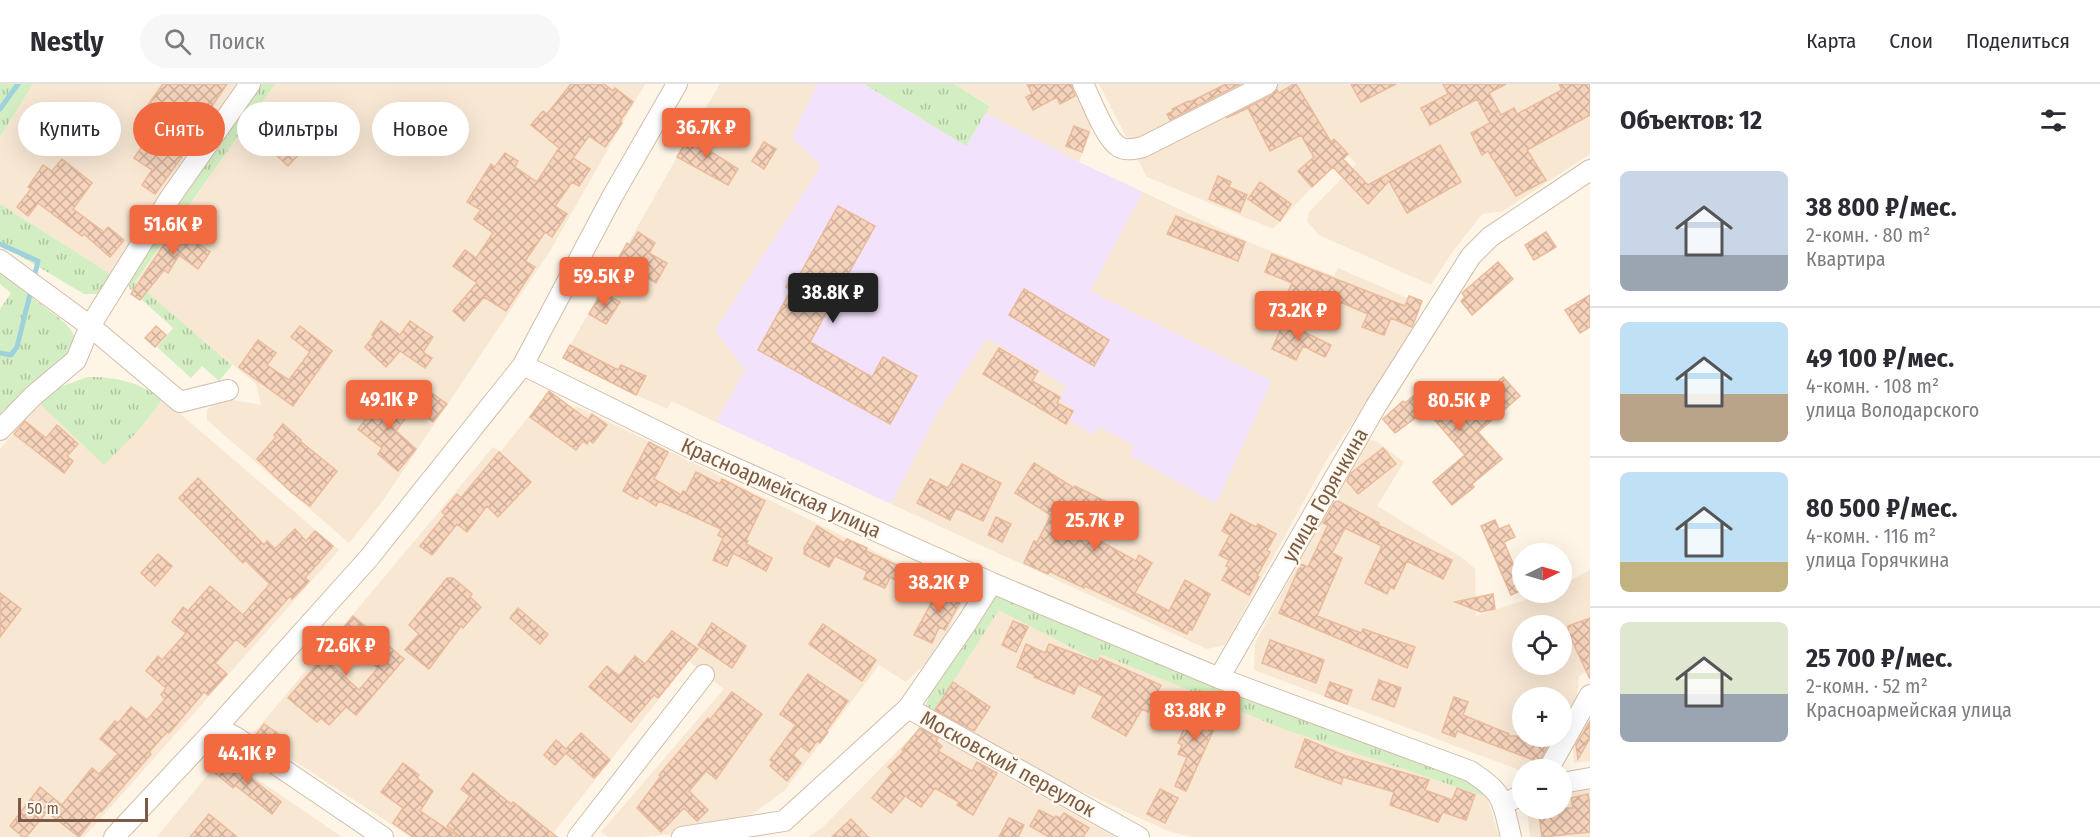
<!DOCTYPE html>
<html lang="ru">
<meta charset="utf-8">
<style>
body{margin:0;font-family:"Fira Sans Condensed",sans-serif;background:#f7f7f7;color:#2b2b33;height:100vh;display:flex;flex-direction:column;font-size:22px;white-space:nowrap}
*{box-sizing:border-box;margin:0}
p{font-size:20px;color:#7c7c81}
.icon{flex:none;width:33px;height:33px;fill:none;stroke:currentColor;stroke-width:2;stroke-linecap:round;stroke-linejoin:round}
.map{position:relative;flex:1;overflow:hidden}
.drawer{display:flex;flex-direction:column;background:#fff;width:510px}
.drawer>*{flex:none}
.banner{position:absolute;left:18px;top:18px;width:570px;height:54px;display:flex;gap:12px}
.needle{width:39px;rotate:85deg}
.fabs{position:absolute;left:1512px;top:459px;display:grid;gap:12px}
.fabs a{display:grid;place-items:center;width:60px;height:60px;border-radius:50%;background:#fff;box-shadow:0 6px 24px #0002;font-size:30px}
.scale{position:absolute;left:18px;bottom:15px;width:130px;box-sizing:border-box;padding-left:6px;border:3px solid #7a5b48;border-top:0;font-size:16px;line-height:21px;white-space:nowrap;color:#7a5b48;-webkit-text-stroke:4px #fff9ee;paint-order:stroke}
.price{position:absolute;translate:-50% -51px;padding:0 14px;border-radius:6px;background:#f26b40;color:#fff;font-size:20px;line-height:39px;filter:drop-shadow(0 2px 3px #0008)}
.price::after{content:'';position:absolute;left:50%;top:36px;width:18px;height:14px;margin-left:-9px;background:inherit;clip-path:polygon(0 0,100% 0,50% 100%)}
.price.active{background:#222;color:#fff}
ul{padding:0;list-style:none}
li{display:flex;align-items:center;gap:18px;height:150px;padding:0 30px}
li+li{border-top:2px solid #e1e1e2}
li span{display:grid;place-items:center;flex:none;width:168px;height:120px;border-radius:9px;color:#555}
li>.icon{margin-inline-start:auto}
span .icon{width:72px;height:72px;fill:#fffc;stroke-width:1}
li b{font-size:26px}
h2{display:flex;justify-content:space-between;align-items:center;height:72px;padding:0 30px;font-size:26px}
.pill{padding:0 21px;border-radius:27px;background:#fff;box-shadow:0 6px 24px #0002;font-size:21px;line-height:54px}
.pill.active{background:#f26b40;color:#fff}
header{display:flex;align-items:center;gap:36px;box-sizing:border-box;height:84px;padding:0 30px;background:#fff;border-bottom:2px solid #e1e1e2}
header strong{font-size:28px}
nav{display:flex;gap:33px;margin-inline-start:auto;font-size:21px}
.search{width:420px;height:54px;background:#f7f7f7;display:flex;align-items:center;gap:15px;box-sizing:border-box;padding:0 21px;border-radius:33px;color:#7c7c81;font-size:22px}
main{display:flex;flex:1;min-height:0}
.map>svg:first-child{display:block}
.residential{fill:#f7e7d3;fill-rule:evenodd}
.education{fill:#f2e2fb}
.grass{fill:url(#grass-tufts)}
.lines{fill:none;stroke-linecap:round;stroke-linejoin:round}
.stream{stroke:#9dd2dd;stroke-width:5}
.building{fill:url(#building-cross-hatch);stroke:#eaba9a;stroke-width:1.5}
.minor-casing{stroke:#d1bdaa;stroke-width:22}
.minor{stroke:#fff;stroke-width:20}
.labels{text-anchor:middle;stroke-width:5;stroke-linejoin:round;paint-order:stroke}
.street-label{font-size:21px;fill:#7a5b48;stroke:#fff9ee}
</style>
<header>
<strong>Nestly</strong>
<div class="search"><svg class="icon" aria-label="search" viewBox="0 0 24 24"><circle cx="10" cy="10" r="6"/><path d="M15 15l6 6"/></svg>Поиск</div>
<nav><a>Карта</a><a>Слои</a><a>Поделиться</a></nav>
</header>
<main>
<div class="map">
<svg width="1590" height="753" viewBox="0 0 1590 753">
<defs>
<pattern id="grass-tufts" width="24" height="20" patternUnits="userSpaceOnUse" patternTransform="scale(1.5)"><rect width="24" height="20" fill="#d3eec2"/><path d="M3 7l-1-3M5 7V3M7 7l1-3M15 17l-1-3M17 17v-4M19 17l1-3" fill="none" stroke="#b0c4a0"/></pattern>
<pattern id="building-cross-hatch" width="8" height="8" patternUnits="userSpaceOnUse" patternTransform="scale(1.5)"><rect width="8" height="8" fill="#f6d3bb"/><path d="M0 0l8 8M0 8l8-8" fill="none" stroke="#ccae9a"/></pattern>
</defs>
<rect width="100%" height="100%" fill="#fef5e6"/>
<path class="residential" d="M 33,0 L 238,0 L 112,191 L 0,120 L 0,53 Z
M 275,0 L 645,0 L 550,167 L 382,418 L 349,459 L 207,336 L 207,327 L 214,318 L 233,316 L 261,321 L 256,300 L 135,199 Z
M 720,0 L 817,0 L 792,53 L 821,82 L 715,246 L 745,286 L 716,338 L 671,317 L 668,325 L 636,311 L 563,274 L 693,45 Z
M 954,0 L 1074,0 L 1090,31 L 1091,42 L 1091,48 L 1079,78 L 986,29 L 990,21 Z
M 1099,0 L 1590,0 L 1590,70 L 1503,127 L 1482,130 L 1451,170 L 1431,201 L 1319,151 L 1307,137 L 1309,128 L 1356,80 L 1348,71 L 1312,103 L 1273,145 L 1147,93 Z
M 1143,108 L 1253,160 L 1334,192 L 1338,184 L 1421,220 L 1404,266 L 1327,375 L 1225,561 L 1207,565 L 891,420 L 938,328 L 987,254 L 1067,302 L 1075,325 L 1070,336 L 1099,342 L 1134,362 L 1131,371 L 1272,297 L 1089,207 Z
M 549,307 L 573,325 L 576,322 L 966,512 L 936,569 L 906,598 L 879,581 L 785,706 L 754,729 L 691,748 L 642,753 L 608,753 L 601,748 L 724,605 L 689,577 L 550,753 L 411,753 L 253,650 L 493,363 L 501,367 Z
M 163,315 L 339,466 L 84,753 L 0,753 L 0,365 L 40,320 L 104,380 L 139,346 Z
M 1367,356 L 1376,357 L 1404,378 L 1377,422 L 1461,473 L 1475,485 L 1476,532 L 1547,509 L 1562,508 L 1562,501 L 1590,486 L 1590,586 L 1579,592 L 1576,624 L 1546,685 L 1522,687 L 1254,586 L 1255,560 L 1318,441 ZM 1522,542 L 1562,542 L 1562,580 L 1522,580 ZM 1522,614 L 1562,614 L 1562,652 L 1522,652 Z
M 999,525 L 1096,577 L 1100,570 L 1286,646 L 1487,713 L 1499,753 L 1192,753 L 1168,747 L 1022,680 L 932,630 Z
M 1590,634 L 1590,677 L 1574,679 L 1573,663 Z
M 921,643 L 1016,698 L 1115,753 L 808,753 L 823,743 Z
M 223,672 L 342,753 L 157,753 Z
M 1590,705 L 1590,753 L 1530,753 L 1527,725 L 1562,724 L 1562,710 Z"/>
<path class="education" d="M 817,0 L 864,0 L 966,62 L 986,29 L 1079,78 L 1143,108 L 1090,207 L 1272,297 L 1216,420 L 1130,371 L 1134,362 L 1099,343 L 1093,351 L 1070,337 L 1075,325 L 1060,316 L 1066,302 L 987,254 L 938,328 L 891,420 L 716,338 L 745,286 L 715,246 L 821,82 L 792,53 Z"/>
<path class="grass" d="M 0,0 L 33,0 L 0,53 Z
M 258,0 L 275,0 L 135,198 L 232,281 L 219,297 L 202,282 L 191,294 L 157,263 L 173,244 L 130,205 L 128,197 L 130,189 Z
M 864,0 L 954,0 L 990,22 L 966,62 Z
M 0,120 L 112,191 L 99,210 L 84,210 L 0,160 Z
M 0,189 L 59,234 C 68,242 77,250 76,263 L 0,330 L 0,225 L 11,209 L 0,200 Z
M 88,293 C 119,293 137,298 163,315 L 139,346 L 104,381 L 40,320 L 60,303 Z
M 1003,510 L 1154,577 L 1475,699 L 1487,713 L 1286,646 L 1100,570 L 1097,577 L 999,526 L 932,630 L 926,621 L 930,610 L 991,515 Z"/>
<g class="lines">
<path class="stream" d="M 0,25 L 18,0
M 0,160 L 38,177 L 34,194
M 0,269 L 11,271 L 17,263 L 31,206"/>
</g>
<path class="building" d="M 163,0 L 227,0 L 193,50 L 198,53 L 190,64 L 189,63 L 155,110 L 142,101 L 152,86 L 134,74 L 152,48 L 148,46 L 154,38 L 142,29 Z
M 571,0 L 604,0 L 613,7 L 615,4 L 633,18 L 620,37 L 622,39 L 605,63 L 589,52 L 573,74 L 590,85 L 579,102 L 572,98 L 555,122 L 567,130 L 552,153 L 545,148 L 525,177 L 535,183 L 506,227 L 484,213 L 464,237 L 453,227 L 477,199 L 453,182 L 465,166 L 476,174 L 493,149 L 474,135 L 481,126 L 467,118 L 491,80 L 495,83 L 505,69 L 518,77 L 515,83 L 537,98 L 559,64 L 531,41 L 543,27 L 547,30 Z
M 1027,0 L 1071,0 L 1075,12 L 1060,20 L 1057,13 L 1033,26 L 1026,13 L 1032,10 Z
M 1226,0 L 1240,0 L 1170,36 L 1167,30 L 1173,27 L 1172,25 L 1189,17 L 1190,18 Z
M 1294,0 L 1296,0 L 1331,58 L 1334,55 L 1348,70 L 1343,75 L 1368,101 L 1440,61 L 1461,98 L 1407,129 L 1389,97 L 1368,120 L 1333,83 L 1312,103 L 1298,87 L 1314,73 L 1301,51 L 1270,67 L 1248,24 L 1226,34 L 1272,11 L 1277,6 L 1279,9 Z
M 1351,0 L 1396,0 L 1361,18 Z
M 1443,0 L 1506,0 L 1489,9 L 1501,31 L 1514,24 L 1517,30 L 1562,6 L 1559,0 L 1590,0 L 1590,31 L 1527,66 L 1546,96 L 1516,112 L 1488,67 L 1482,71 L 1471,49 L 1490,39 L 1477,15 L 1430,41 L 1421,24 L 1448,10 Z
M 1074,42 L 1089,48 L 1082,68 L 1066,62 Z
M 693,46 L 707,54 L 702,62 L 738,85 L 728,101 L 677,73 Z
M 286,58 L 299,70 L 288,82 L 275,70 Z
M 764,58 L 776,65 L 764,85 L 752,77 Z
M 62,75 L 92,99 L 73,125 L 104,148 L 108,143 L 124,156 L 110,173 L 84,150 L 82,152 L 38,119 L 28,132 L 17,123 L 31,105 L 28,103 L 43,81 L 52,87 Z
M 1218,92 L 1231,98 L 1229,103 L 1247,111 L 1240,128 L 1209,115 Z
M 1260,98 L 1291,120 L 1280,137 L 1248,115 Z
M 838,122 L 875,142 L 810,258 L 872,293 L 883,273 L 917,292 L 890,340 L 758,266 L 791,206 L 786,203 L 794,189 L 799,192 Z
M 1176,132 L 1245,158 L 1238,177 L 1167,150 Z
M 181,135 L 197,145 L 191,154 L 210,168 L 198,185 L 179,171 L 168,189 L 164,186 L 140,216 L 131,210 Z
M 638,148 L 655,159 L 649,169 L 667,179 L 656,199 L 640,190 L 636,196 L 617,186 L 619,181 L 616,179 L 627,159 L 630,161 Z
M 1546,148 L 1556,163 L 1534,176 L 1525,161 Z
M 1272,170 L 1405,222 L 1409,212 L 1422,217 L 1413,241 L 1412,243 L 1391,234 L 1384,251 L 1362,243 L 1368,230 L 1340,218 L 1334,234 L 1285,215 L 1292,199 L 1265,188 Z
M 1498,178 L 1513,195 L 1472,231 L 1461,217 L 1465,213 L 1462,209 Z
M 1024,205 L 1109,256 L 1094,282 L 1009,231 Z
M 602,208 L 620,218 L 606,240 L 589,230 Z
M 1590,211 L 1590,243 L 1580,249 L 1565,226 Z
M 381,237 L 400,251 L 410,237 L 433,253 L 423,268 L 432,274 L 425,284 L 400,267 L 386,283 L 365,263 L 374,252 L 372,251 Z
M 1284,238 L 1331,261 L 1325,273 L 1303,262 L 1296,276 L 1272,265 Z
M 156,242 L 166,251 L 155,263 L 145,254 Z
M 300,242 L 332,267 L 293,322 L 239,283 L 258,256 L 276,269 L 267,281 L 289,296 L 310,268 L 291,253 Z
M 570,261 L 618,286 L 621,281 L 646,292 L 636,311 L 563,274 Z
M 999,264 L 1038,287 L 1032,297 L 1060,313 L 1057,319 L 1073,327 L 1066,340 L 983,290 Z
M 1503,293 L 1520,312 L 1478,348 L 1502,375 L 1472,400 L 1474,403 L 1452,421 L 1433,398 L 1465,371 L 1426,326 L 1395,349 L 1383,335 L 1403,317 L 1405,319 L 1429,299 L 1450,324 L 1465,311 L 1472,320 Z
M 423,303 L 447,320 L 433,338 L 410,321 Z
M 549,307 L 588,336 L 592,330 L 607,341 L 593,359 L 589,356 L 587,360 L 583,357 L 576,366 L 530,333 Z
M 386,309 L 410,328 L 396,347 L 416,365 L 398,387 L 378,370 L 382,364 L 358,345 Z
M 25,337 L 46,354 L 57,341 L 78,360 L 67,372 L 73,377 L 64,389 L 14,350 Z
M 283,340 L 301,356 L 300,357 L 337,387 L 310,422 L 291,408 L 257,375 L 276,353 L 274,351 Z
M 649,358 L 668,368 L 654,395 L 681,411 L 683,407 L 686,408 L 696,388 L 720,400 L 722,395 L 765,417 L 746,456 L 748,457 L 746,460 L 772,474 L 766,487 L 733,469 L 727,482 L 713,476 L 723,454 L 718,451 L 721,445 L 659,417 L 656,422 L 639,411 L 637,415 L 623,407 Z
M 1383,364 L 1396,380 L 1358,410 L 1347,397 L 1350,390 Z
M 499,368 L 531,398 L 498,433 L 487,422 L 467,448 L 457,440 L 432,471 L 420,462 L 445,431 L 442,428 L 457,410 L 461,414 Z
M 1034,379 L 1074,404 L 1075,402 L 1105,417 L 1089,451 L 1136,477 L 1139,471 L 1152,479 L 1135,509 L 1169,527 L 1185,496 L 1210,510 L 1192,546 L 1189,545 L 1187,550 L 1085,502 L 1084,504 L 1049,487 L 1048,490 L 1024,479 L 1034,457 L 1037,458 L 1051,431 L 1015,409 Z
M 962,380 L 1001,399 L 983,437 L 956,424 L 950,436 L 917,419 L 930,395 L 948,404 Z
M 198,394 L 264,461 L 267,457 L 275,465 L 295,445 L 306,457 L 315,447 L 333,462 L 305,494 L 309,497 L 292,515 L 290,512 L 245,563 L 236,555 L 215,579 L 227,590 L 208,611 L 204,608 L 169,649 L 167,648 L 149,668 L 151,670 L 101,728 L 100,726 L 79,753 L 47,728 L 26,753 L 23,753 L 10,742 L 40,703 L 62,721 L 92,684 L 99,690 L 118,670 L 100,655 L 115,637 L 118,639 L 131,623 L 147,636 L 165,615 L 161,611 L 166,604 L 146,587 L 158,572 L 162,576 L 186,549 L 172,538 L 183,523 L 188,527 L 210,502 L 243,531 L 270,500 L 245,476 L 243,479 L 179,414 Z
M 1336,416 L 1379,439 L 1378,441 L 1452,476 L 1443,495 L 1407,477 L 1394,505 L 1390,503 L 1387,510 L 1365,499 L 1382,462 L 1345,444 L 1332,469 L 1342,474 L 1317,532 L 1361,549 L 1363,545 L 1415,563 L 1407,584 L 1279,529 L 1301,480 L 1308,483 L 1328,441 L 1323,439 Z
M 1231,430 L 1256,443 L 1258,440 L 1276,450 L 1267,466 L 1270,468 L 1257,492 L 1259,493 L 1249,511 L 1222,496 L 1229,483 L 1226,482 L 1229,476 L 1219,471 L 1230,451 L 1222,447 Z
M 996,433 L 1011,440 L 1002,458 L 988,451 Z
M 1495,436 L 1499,445 L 1509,441 L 1515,453 L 1504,458 L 1522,501 L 1522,506 L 1511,511 L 1481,442 Z
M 817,442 L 844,459 L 847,455 L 867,464 L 866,467 L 910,487 L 904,500 L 890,493 L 885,504 L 864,495 L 867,487 L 835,472 L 829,483 L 804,470 L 804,464 Z
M 158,470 L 172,482 L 155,502 L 141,489 Z
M 447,494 L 453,494 L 472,510 L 470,513 L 481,523 L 463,544 L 461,542 L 429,585 L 405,566 L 419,550 L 409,541 Z
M 941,501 L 963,512 L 945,546 L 939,543 L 932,559 L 914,551 Z
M 0,509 L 21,525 L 0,553 Z
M 1493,510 L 1495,525 L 1481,528 L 1455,518 Z
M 518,524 L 548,550 L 540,560 L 510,534 Z
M 353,532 L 404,575 L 356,631 L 346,623 L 329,641 L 321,634 L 317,638 L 288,614 L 323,573 L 359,606 L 378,584 L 350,560 L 346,564 L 335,554 Z
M 1590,534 L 1590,595 L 1568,548 L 1568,542 Z
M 1013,537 L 1028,543 L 1016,568 L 1002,561 Z
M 712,539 L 746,562 L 732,584 L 698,561 Z
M 823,540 L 876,576 L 862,597 L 809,560 Z
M 672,547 L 698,565 L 658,614 L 654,611 L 631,638 L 589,603 L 607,582 L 619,592 L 635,572 L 645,580 Z
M 1270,556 L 1324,576 L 1316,599 L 1262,579 Z
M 1026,560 L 1045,569 L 1049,560 L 1098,578 L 1100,574 L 1161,601 L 1148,628 L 1142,625 L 1126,652 L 1092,633 L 1103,612 L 1078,600 L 1074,610 L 1034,593 L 1035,591 L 1017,583 Z
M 808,590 L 848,617 L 826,647 L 828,648 L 820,659 L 817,657 L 809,668 L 801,662 L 793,671 L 801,679 L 787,697 L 770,682 L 773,678 L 770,676 L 796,641 L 780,630 Z
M 1379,596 L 1401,604 L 1394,623 L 1372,615 Z
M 953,598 L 990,623 L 974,647 L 935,626 Z
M 1330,598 L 1352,606 L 1347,620 L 1325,612 Z
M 732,608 L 762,630 L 716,695 L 706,687 L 689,707 L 708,726 L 697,737 L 684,724 L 661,748 L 637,724 L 661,692 L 659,691 L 708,634 L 710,636 Z
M 1454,613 L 1468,618 L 1463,631 L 1509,650 L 1508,652 L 1553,652 L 1539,678 L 1457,647 L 1455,653 L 1442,648 Z
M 1195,618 L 1217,628 L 1209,646 L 1213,647 L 1186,707 L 1175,702 L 1187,673 L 1178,670 L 1182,661 L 1178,659 Z
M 1590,637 L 1590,654 L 1578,675 L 1576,661 Z
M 264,640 L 286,655 L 278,666 L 256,651 Z
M 920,644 L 938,654 L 936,657 L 942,662 L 938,667 L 972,687 L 977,678 L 997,689 L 973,731 L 957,721 L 959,718 L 935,704 L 921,723 L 905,712 L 891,729 L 872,714 L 893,688 L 888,683 L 904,667 L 902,666 Z
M 581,649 L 610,676 L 594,694 L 566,669 L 555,681 L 544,671 L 556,656 L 566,665 Z
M 1305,655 L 1346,672 L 1429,696 L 1425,706 L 1452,716 L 1457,704 L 1475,711 L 1466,736 L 1443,728 L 1438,738 L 1390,721 L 1394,708 L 1343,693 L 1341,700 L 1295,683 Z
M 226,674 L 281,718 L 272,730 L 235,701 L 233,704 L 214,688 Z
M 403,679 L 419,691 L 417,694 L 433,707 L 420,727 L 459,753 L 413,753 L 393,739 L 403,724 L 381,708 Z
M 473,689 L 511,720 L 513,718 L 557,753 L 461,753 L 447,742 L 470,712 L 461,705 Z
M 1160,705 L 1178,714 L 1165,739 L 1147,730 Z
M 1588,710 L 1590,721 L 1590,748 L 1542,753 L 1538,724 L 1573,724 L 1571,714 Z
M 1039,726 L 1055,734 L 1056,732 L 1060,734 L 1064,729 L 1089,744 L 1083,753 L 1049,753 L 1030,742 Z
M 209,730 L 237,753 L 190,753 Z
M 1009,734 L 1024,741 L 1018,753 L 999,753 Z
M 851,735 L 868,753 L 832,753 Z"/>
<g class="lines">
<g class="minor-casing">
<path id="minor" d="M 1083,0 C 1091,15 1105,55 1119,63 C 1126,67 1135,65 1143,63 L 1267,0
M 0,176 L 90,242 L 180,318 L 228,306
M 523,281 L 695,366 L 992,499 L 1219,594 L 1470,687 C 1504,709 1502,715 1511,753
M 0,346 L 33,312 L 76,276 L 90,242 L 170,114 L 250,0
M 1219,594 L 1376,322 L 1471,172 L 1490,153 L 1590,86
M 908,624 L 1139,753
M 217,643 L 237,654 L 383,753
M 1548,686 L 1590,611
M 1562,699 L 1590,694
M 1503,720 L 1522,711
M 114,753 L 217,643 L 368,475 L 523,281 L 612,113 L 677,0
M 578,753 L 704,591
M 682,753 L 784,737 L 908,624 L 968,537 L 992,499"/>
</g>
<use href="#minor" class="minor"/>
</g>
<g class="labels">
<g class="street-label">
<text transform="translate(781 404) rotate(24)" y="7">Красноармейская улица</text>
<text transform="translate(1325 411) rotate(-60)" y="7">улица Горячкина</text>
<text transform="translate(1008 680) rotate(29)" y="7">Московский переулок</text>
</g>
</g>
</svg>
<div class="fabs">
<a><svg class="needle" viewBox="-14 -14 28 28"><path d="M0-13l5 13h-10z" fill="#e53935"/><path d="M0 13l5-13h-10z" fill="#7c7c81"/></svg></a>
<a><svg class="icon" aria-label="locate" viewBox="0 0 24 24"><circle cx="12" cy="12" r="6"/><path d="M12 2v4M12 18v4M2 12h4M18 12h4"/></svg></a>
<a>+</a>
<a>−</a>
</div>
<div class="scale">50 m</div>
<b class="price" style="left:706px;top:75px">36.7K ₽</b>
<b class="price" style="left:173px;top:172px">51.6K ₽</b>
<b class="price" style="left:604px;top:224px">59.5K ₽</b>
<b class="price active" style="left:833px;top:240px">38.8K ₽</b>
<b class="price" style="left:1298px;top:258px">73.2K ₽</b>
<b class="price" style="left:389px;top:347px">49.1K ₽</b>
<b class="price" style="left:1459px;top:348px">80.5K ₽</b>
<b class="price" style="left:1095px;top:468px">25.7K ₽</b>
<b class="price" style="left:939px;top:530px">38.2K ₽</b>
<b class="price" style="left:346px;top:593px">72.6K ₽</b>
<b class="price" style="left:1195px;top:658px">83.8K ₽</b>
<b class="price" style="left:247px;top:701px">44.1K ₽</b>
<div class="banner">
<a class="pill">Купить</a>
<a class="pill active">Снять</a>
<a class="pill">Фильтры</a>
<a class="pill">Новое</a>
</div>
</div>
<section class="drawer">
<h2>Объектов: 12<svg class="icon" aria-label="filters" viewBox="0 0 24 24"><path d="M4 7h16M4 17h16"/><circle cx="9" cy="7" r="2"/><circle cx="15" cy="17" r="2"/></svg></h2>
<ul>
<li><span style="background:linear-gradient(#c9d6e8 70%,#9aa5b1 0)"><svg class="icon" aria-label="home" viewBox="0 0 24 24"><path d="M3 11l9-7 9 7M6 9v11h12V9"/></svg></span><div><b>38 800 ₽/мес.</b><p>2-комн. · 80 m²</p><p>Квартира</p></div></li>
<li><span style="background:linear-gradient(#bfe0f5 60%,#b9a48a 0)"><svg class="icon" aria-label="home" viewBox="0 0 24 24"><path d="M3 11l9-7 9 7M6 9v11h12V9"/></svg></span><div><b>49 100 ₽/мес.</b><p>4-комн. · 108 m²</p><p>улица Володарского</p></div></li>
<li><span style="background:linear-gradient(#bfe0f5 75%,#c2b280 0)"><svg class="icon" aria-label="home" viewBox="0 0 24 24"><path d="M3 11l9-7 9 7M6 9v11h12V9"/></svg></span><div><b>80 500 ₽/мес.</b><p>4-комн. · 116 m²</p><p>улица Горячкина</p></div></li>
<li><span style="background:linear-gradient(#dfe7d0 60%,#9aa5b1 0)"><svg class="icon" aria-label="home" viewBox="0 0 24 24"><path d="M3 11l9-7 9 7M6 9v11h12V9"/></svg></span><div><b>25 700 ₽/мес.</b><p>2-комн. · 52 m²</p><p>Красноармейская улица</p></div></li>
</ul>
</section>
</main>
